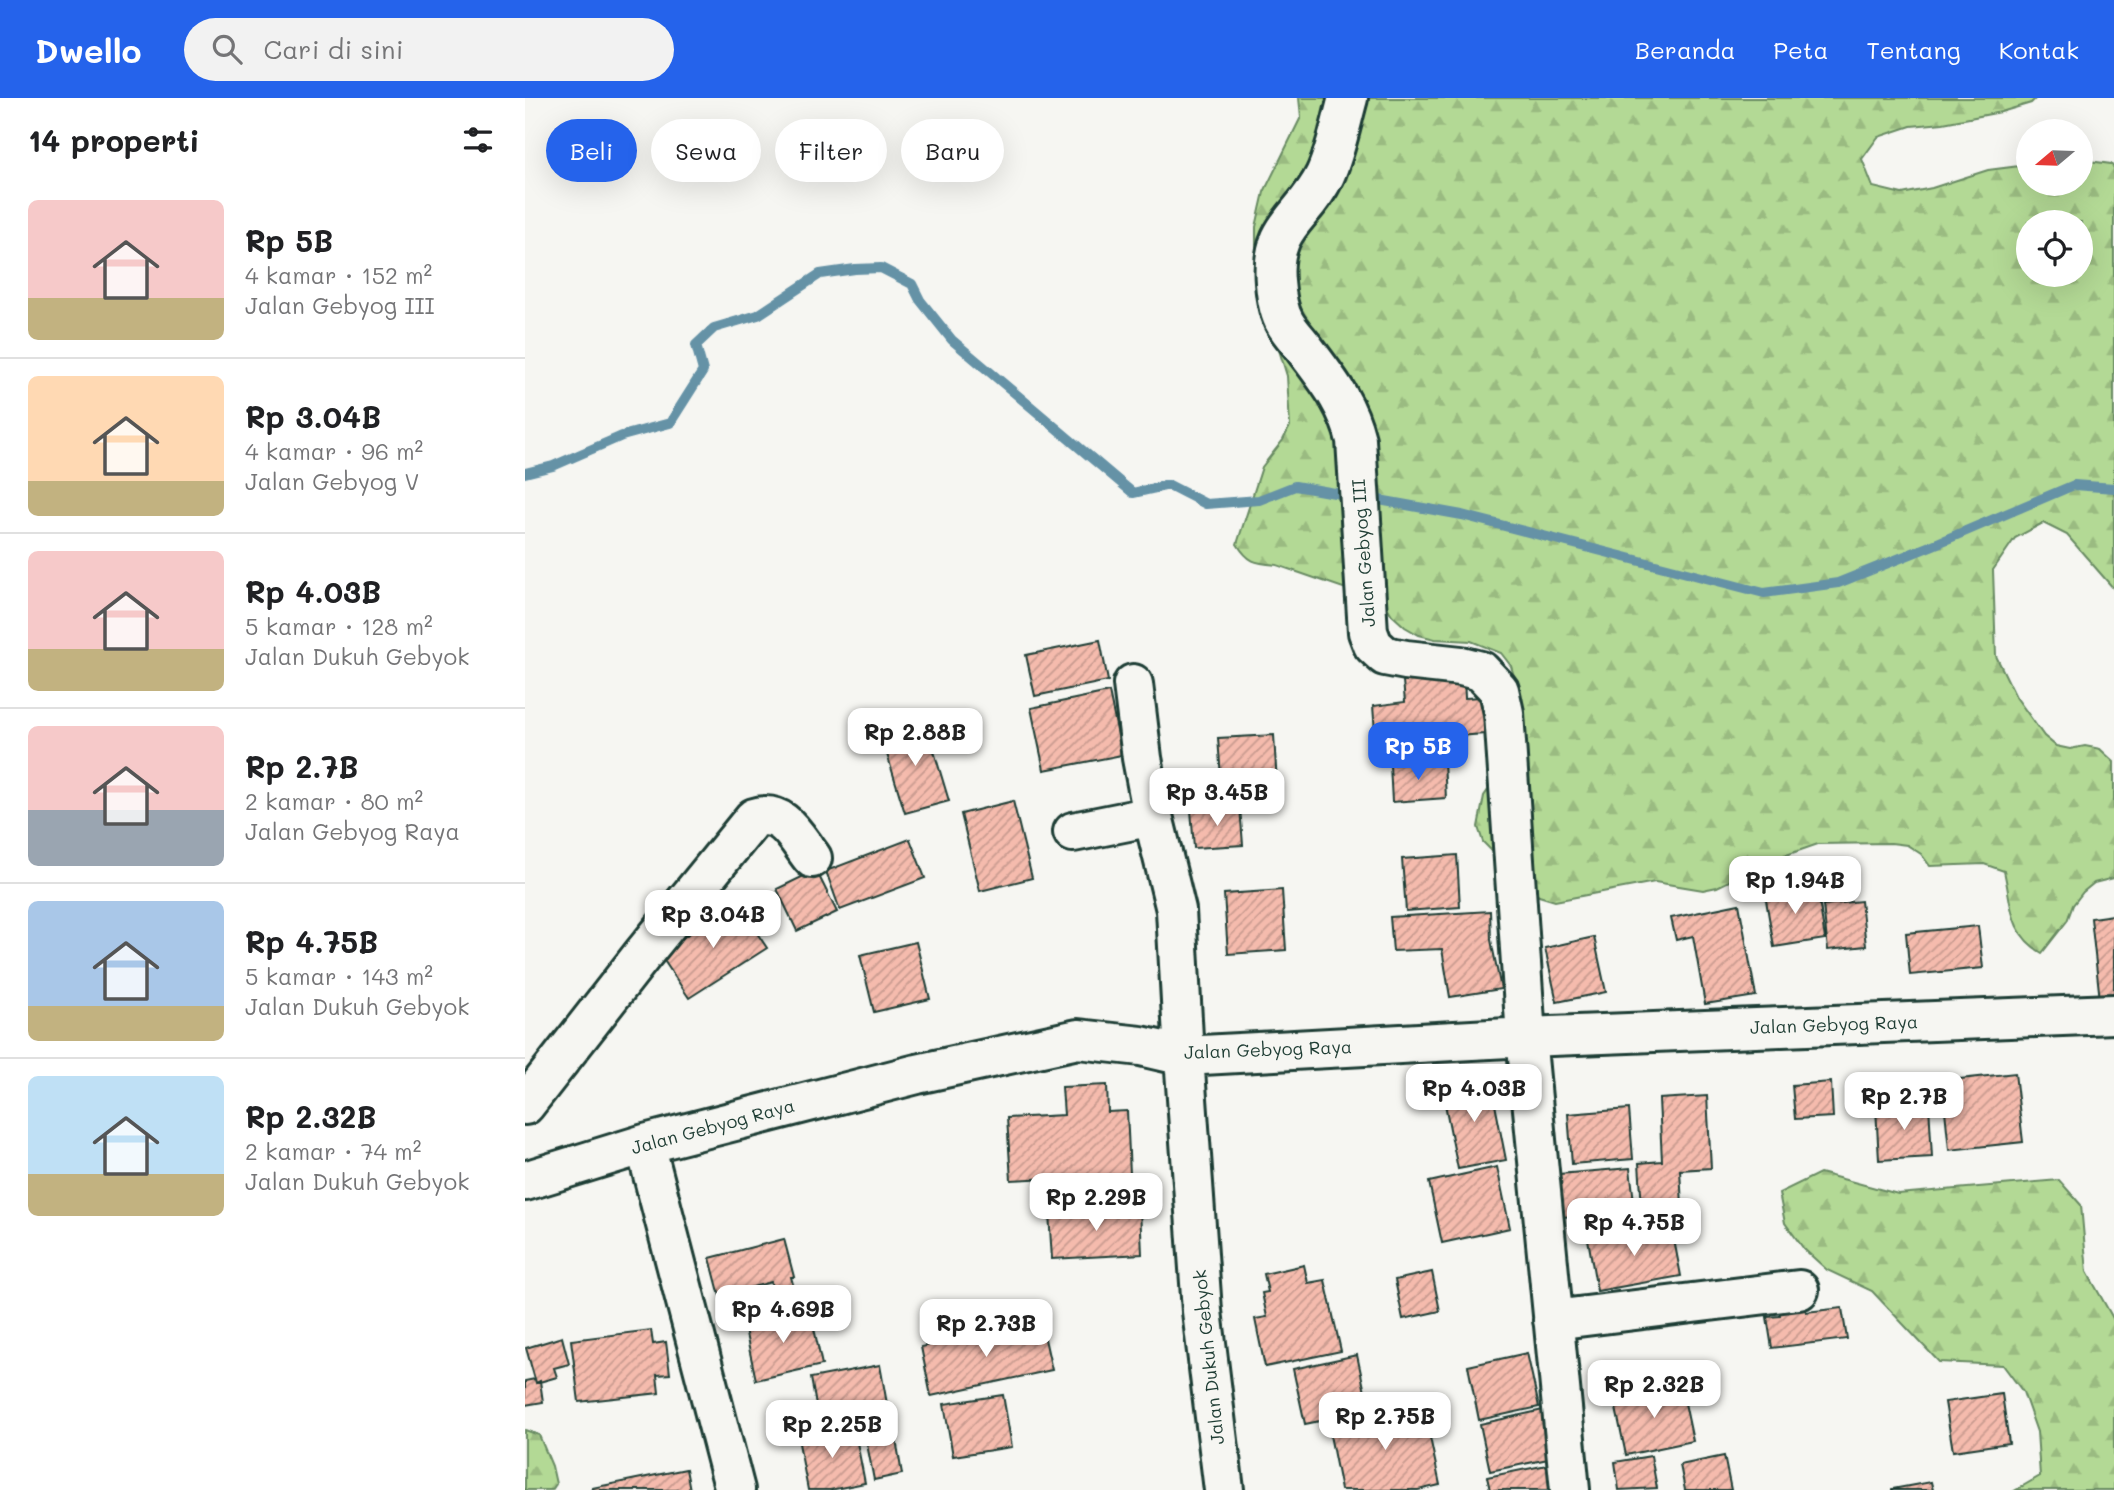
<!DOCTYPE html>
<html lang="id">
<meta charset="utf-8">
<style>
body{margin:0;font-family:Mali,sans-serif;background:#f2f2f2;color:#202124;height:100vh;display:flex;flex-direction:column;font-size:26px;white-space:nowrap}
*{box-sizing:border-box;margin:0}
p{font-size:23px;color:#757577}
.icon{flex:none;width:38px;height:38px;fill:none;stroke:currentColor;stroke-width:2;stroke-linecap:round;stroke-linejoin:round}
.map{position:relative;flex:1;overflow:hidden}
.details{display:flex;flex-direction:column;background:#fff;width:525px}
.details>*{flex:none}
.banner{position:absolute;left:21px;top:21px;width:665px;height:63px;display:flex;gap:14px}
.needle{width:46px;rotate:251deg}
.controls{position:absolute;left:1491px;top:21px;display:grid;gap:14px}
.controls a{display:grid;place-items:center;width:77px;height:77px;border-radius:50%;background:#fff;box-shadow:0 7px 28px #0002;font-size:35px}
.price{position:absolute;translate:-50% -60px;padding:0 16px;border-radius:14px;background:#fff;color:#222;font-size:23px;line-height:46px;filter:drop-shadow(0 2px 4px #0008)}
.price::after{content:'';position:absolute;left:50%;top:42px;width:21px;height:16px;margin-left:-10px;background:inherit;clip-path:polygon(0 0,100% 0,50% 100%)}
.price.selected{background:#2563eb;color:#fff}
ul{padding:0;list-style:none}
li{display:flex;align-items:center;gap:21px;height:175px;padding:0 28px}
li+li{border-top:2px solid #e0e0e0}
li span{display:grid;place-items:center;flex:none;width:196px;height:140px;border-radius:10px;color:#555}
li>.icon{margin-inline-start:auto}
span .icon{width:84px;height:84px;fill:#fffc;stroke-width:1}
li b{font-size:30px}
h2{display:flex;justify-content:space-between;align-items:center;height:84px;padding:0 28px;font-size:30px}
.tag{padding:0 24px;border-radius:32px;background:#fff;box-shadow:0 7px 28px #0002;font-size:24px;line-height:63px}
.tag.selected{background:#2563eb;color:#fff}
header{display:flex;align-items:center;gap:42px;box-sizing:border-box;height:98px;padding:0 35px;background:#2563eb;color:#fff}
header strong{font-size:33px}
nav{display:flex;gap:38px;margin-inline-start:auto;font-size:24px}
.search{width:490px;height:63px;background:#f2f2f2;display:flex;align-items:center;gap:18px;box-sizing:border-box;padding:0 24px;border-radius:38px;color:#757577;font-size:26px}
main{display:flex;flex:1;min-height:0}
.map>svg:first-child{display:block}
.forest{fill:url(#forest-firs);stroke:#698b64;stroke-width:2;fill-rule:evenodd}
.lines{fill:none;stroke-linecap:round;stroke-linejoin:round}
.stream{stroke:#6592a6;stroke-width:10}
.building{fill:url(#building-hatch);stroke:#1f3d34;stroke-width:2}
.minor-casing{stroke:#1f3d34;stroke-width:44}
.minor{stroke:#f6f6f2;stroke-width:38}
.labels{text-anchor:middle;stroke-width:5;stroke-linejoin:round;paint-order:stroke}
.street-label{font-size:18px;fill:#1f3d34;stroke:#f6f6f2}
</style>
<header>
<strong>Dwello</strong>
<div class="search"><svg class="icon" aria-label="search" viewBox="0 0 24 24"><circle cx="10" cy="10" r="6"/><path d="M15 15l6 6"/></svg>Cari di sini</div>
<nav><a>Beranda</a><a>Peta</a><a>Tentang</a><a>Kontak</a></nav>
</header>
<main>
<section class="details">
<h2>14 properti<svg class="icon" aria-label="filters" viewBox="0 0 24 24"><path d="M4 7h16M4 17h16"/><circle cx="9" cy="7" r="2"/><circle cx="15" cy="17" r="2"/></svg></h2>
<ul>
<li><span style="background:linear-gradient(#f6c9c9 70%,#c2b280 0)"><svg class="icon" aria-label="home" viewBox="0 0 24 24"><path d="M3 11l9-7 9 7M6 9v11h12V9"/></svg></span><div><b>Rp 5B</b><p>4 kamar · 152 m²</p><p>Jalan Gebyog III</p></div></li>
<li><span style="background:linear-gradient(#ffd9b3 75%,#c2b280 0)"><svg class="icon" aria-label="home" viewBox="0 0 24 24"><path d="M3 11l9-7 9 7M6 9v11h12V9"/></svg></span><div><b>Rp 3.04B</b><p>4 kamar · 96 m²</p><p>Jalan Gebyog V</p></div></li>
<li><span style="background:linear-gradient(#f6c9c9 70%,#c2b280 0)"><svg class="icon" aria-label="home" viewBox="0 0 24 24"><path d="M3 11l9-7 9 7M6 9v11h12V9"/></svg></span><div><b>Rp 4.03B</b><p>5 kamar · 128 m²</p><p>Jalan Dukuh Gebyok</p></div></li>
<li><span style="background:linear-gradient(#f6c9c9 60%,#9aa5b1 0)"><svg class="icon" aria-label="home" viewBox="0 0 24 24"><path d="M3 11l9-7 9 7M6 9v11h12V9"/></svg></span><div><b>Rp 2.7B</b><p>2 kamar · 80 m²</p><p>Jalan Gebyog Raya</p></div></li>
<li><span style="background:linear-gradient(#a9c7e8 75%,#c2b280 0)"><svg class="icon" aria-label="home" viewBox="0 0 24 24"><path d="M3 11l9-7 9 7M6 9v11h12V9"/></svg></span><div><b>Rp 4.75B</b><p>5 kamar · 143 m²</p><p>Jalan Dukuh Gebyok</p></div></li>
<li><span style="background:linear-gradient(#bfe0f5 70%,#c2b280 0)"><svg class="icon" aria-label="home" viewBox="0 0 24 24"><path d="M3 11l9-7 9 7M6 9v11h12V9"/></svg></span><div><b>Rp 2.32B</b><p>2 kamar · 74 m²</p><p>Jalan Dukuh Gebyok</p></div></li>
</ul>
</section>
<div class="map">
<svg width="1589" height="1392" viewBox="0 0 1589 1392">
<defs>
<pattern id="forest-firs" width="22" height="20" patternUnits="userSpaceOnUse" patternTransform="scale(1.75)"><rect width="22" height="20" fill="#b3d995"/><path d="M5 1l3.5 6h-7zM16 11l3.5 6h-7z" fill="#9abb81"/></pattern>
<pattern id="building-hatch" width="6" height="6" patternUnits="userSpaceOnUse" patternTransform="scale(1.75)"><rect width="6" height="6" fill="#f5bbad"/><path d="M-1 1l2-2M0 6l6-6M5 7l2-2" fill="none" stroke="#c6998e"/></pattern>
</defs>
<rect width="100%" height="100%" fill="#f6f6f2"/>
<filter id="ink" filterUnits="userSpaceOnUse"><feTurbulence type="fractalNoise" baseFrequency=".0143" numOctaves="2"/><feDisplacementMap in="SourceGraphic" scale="14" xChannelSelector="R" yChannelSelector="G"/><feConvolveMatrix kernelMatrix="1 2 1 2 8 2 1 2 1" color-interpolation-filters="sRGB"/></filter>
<g filter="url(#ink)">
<path class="forest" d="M 774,0 L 1511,0 L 1506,5 L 1476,14 L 1418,25 L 1386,28 L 1353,39 L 1337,61 L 1348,89 L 1377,96 L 1407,90 L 1463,72 L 1503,67 L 1503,86 L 1556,86 L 1556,62 L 1586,66 L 1589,70 L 1589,491 L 1542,437 L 1518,425 L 1490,440 L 1468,472 L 1471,558 L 1491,599 L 1519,638 L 1531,648 L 1545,651 L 1560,648 L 1575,651 L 1589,664 L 1589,780 L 1569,785 L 1558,794 L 1548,807 L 1542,823 L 1517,855 C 1483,835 1487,806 1479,773 L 1459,766 L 1405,768 L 1396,756 L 1382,747 L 1366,745 L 1293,746 L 1247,762 L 1192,789 L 1178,792 L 1130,784 L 1030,803 L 1014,798 L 1002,789 L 958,744 L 953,729 L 959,698 L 968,685 L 994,659 L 1000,615 L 986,568 L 976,555 L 946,543 L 910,541 L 894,537 L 880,529 L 867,517 L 859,504 L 752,467 C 730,465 724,465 712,446 L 737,369 L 758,342 L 765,328 L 762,278 L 736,193 L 731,147 L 731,129 L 739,94 L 776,19 ZM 1503,124 L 1556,124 L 1556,177 L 1503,177 Z
M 1295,1075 L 1373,1096 L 1534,1082 L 1556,1107 L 1562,1174 L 1589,1222 L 1589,1392 L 1491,1392 L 1515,1378 L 1512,1334 L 1498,1294 L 1478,1267 L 1414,1264 L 1347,1193 L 1302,1172 L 1279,1151 L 1260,1125 L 1254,1095 Z
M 0,1332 L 14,1337 L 27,1368 L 31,1386 L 27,1392 L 0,1392 Z"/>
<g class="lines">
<path class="stream" d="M 0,375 L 28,368 L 97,338 L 145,325 L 178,273 L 171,247 L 189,230 L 233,217 L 295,176 L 330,171 L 356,170 L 387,186 L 395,202 L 427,242 L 608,395 L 644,387 L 681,406 L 734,402 L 770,388 L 827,398
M 843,400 L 937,417 L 1239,495 L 1313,485 L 1408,447 L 1549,387 L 1589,390"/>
</g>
<path class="building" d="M 575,542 L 583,583 L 510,598 L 501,557 Z
M 939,579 L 940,600 L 957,599 L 960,636 L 873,642 L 874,658 L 852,659 L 848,608 L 880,604 L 878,583 Z
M 584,594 L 597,657 L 519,672 L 506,610 Z
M 390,624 L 392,633 L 402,630 L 424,703 L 380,715 L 358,643 L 367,641 L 364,631 Z
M 749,637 L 753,703 L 698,706 L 693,640 Z
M 919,664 L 921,700 L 867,704 L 865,667 Z
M 488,703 L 507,780 L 455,793 L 436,716 Z
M 715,709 L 718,747 L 669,750 L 666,712 Z
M 385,741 L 400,780 L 315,812 L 301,773 Z
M 932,757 L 935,809 L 881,813 L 877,761 Z
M 291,772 L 312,814 L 272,833 L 252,791 Z
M 1292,788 L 1300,841 L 1249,849 L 1240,796 Z
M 757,792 L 761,852 L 703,856 L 699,796 Z
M 1336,803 L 1341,848 L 1303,852 L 1298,807 Z
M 212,805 L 242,850 L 164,900 L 134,855 Z
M 1214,806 L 1231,898 L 1180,906 L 1168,838 L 1151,842 L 1146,820 Z
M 965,813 L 966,842 L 976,891 L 925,899 L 917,851 L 868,853 L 865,819 Z
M 1589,817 L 1589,901 L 1575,902 L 1566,820 Z
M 1453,828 L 1458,870 L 1385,877 L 1381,835 Z
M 1069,839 L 1081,894 L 1032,904 L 1020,850 Z
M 391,844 L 405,901 L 349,914 L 335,857 Z
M 1490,975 L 1498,1044 L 1424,1052 L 1417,983 Z
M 965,981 L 981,1062 L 933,1071 L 917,991 Z
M 1306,984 L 1308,1019 L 1270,1021 L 1267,987 Z
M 582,987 L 583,1014 L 602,1013 L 605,1076 L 486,1082 L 482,1020 L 539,1017 L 537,989 Z
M 1182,998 L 1186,1070 L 1155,1072 L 1157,1107 L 1117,1110 L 1114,1065 L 1137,1063 L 1134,1001 Z
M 1404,1007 L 1407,1059 L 1354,1062 L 1351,1010 Z
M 1104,1011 L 1108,1061 L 1047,1066 L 1043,1016 Z
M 972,1069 L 985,1130 L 917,1145 L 904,1084 Z
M 1105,1070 L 1110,1112 L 1038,1119 L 1034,1076 Z
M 597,1087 L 599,1107 L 514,1112 L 512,1091 Z
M 615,1110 L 617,1156 L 527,1161 L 524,1115 Z
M 1146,1126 L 1156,1178 L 1072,1193 L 1063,1141 Z
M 259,1141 L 269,1179 L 266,1179 L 273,1204 L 252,1210 L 246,1184 L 195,1198 L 185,1160 Z
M 779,1167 L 783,1185 L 800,1182 L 816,1253 L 740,1269 L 730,1221 L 742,1219 L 737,1195 L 743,1194 L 739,1176 Z
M 907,1174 L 915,1213 L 878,1221 L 870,1182 Z
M 1280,1202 L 1281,1214 L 1317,1210 L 1322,1241 L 1247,1250 L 1242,1219 L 1255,1218 L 1254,1205 Z
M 285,1212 L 297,1267 L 231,1282 L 219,1227 Z
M 516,1223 L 527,1272 L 406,1298 L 396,1249 Z
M 126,1232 L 128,1246 L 141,1244 L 145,1276 L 132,1277 L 134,1295 L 54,1304 L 46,1242 Z
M 37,1239 L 44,1266 L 29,1270 L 32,1279 L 11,1285 L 1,1250 Z
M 1002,1255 L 1014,1309 L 954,1322 L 943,1268 Z
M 832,1257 L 844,1313 L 780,1326 L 768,1271 Z
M 355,1267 L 364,1317 L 295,1329 L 286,1280 Z
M 10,1281 L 11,1285 L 15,1283 L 18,1304 L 0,1307 L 0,1283 Z
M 1156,1286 L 1168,1343 L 1101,1357 L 1089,1301 Z
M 1477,1296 L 1484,1345 L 1428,1353 L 1420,1304 Z
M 478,1297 L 487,1349 L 428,1358 L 419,1306 Z
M 898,1306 L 915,1387 L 893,1392 L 816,1392 L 803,1327 Z
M 1018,1312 L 1028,1360 L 965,1373 L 955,1326 Z
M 329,1329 L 340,1385 L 305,1392 L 283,1392 L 273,1340 Z
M 369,1330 L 377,1376 L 349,1382 L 340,1336 Z
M 1126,1358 L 1132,1390 L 1094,1392 L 1090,1364 Z
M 1199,1358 L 1206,1392 L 1160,1392 L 1155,1367 Z
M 1032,1365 L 1038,1392 L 965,1392 L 962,1379 Z
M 161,1371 L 165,1392 L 67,1392 L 67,1390 Z
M 1406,1384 L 1408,1392 L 1367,1392 L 1367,1391 Z"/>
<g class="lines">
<g class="minor-casing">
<path id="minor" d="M 823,0 C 816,25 811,53 800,77 C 779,121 745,126 750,184 C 751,197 753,213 760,225 C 765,234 773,242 779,250 C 802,281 822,304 831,342 L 843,534 L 848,547 L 860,558 L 881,562 L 936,568 L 956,573 L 974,592 L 979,615 L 1001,939 L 1045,1392
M 608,586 L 617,660 L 628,718
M 548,734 L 628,718 L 651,812 L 659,958 L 677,1213 L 699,1392
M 0,1007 L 118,856 L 229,720 C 259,710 271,740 287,760
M 120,1046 L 210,1392
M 0,1083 L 120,1046 L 392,976 L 553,941 L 616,948 L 659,958 L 1001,939 L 1589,916
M 1028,1222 L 1274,1192"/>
</g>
<use href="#minor" class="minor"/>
</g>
</g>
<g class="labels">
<g class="street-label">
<text transform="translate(839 455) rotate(-94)" y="6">Jalan Gebyog III</text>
<text transform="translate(1309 927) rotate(-2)" y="6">Jalan Gebyog Raya</text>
<text transform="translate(743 952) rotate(-2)" y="6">Jalan Gebyog Raya</text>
<text transform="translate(188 1029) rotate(-15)" y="6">Jalan Gebyog Raya</text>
<text transform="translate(684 1259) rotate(-96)" y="6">Jalan Dukuh Gebyok</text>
</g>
</g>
</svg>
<div class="controls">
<a><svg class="needle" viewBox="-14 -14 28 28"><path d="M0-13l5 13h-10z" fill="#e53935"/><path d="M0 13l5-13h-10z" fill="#757577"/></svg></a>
<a><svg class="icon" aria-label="locate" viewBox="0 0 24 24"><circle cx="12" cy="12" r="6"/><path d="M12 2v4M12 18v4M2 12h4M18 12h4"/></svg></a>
</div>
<b class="price" style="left:390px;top:670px">Rp 2.88B</b>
<b class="price selected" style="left:893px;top:684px">Rp 5B</b>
<b class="price" style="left:692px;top:730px">Rp 3.45B</b>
<b class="price" style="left:1270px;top:818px">Rp 1.94B</b>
<b class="price" style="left:188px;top:852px">Rp 3.04B</b>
<b class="price" style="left:949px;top:1026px">Rp 4.03B</b>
<b class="price" style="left:1379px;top:1034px">Rp 2.7B</b>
<b class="price" style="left:571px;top:1135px">Rp 2.29B</b>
<b class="price" style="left:1109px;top:1160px">Rp 4.75B</b>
<b class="price" style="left:258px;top:1247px">Rp 4.69B</b>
<b class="price" style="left:461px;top:1261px">Rp 2.73B</b>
<b class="price" style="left:1129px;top:1322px">Rp 2.32B</b>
<b class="price" style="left:860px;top:1354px">Rp 2.75B</b>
<b class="price" style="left:307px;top:1362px">Rp 2.25B</b>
<div class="banner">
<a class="tag selected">Beli</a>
<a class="tag">Sewa</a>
<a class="tag">Filter</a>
<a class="tag">Baru</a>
</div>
</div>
</main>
